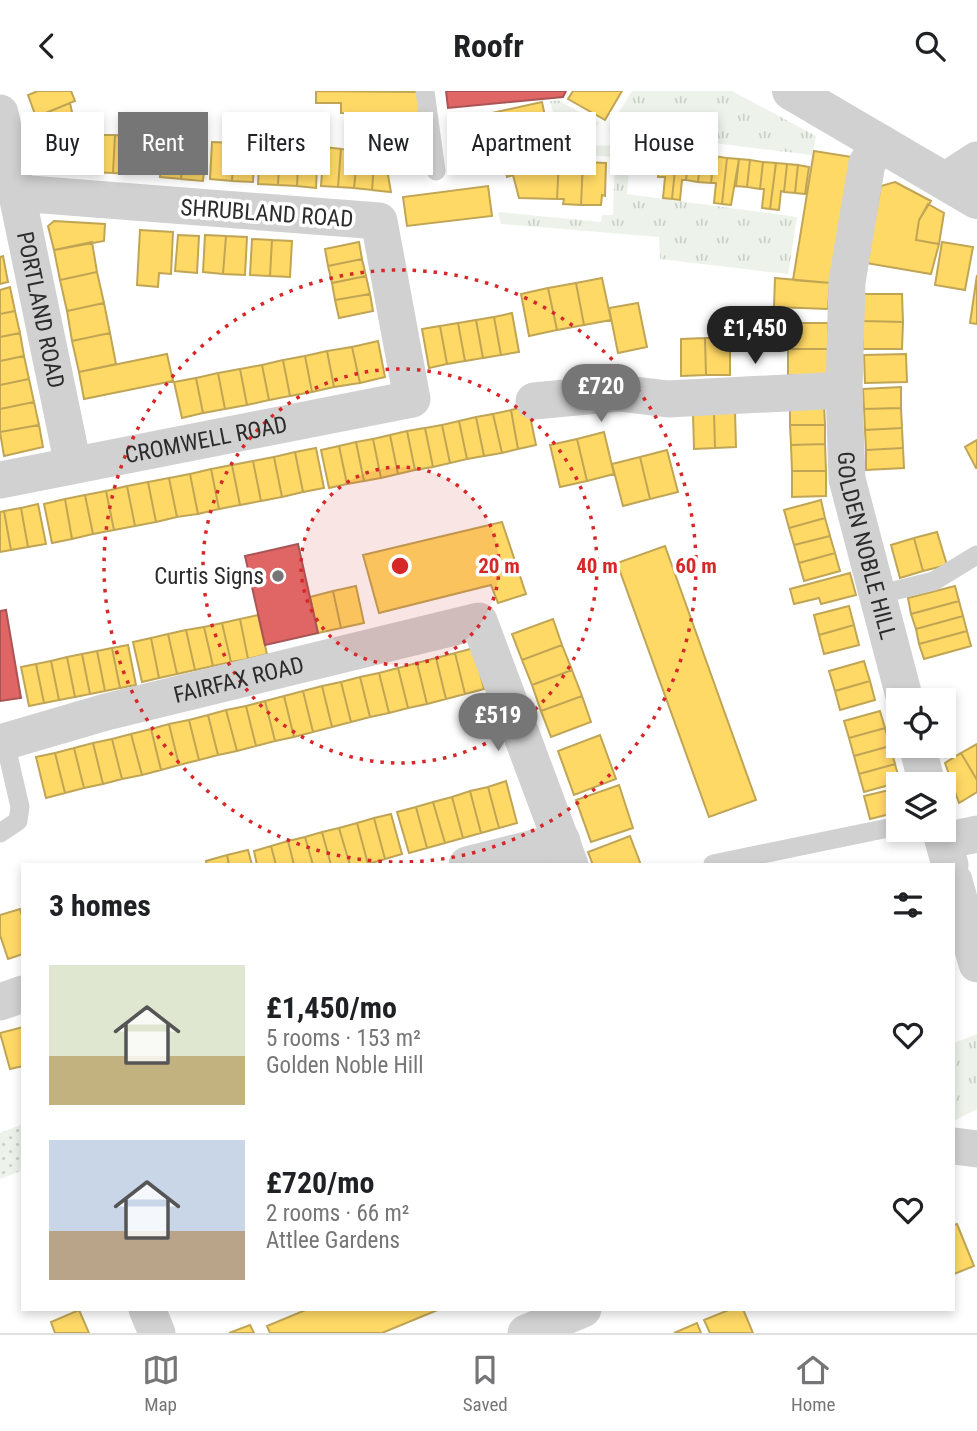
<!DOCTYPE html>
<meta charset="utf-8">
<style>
body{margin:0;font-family:"Roboto Condensed",sans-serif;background:#f6f6f6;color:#202124;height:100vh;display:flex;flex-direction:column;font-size:26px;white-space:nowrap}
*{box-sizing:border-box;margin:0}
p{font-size:23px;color:#757577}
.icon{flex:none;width:38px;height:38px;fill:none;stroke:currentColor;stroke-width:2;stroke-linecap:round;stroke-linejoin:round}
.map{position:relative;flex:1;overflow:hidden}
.side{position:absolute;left:21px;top:772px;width:934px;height:448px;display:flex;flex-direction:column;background:#fff;border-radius:0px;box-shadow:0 4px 10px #0003}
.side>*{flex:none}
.guide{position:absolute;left:21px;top:21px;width:936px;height:63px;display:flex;gap:14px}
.tools{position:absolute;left:886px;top:597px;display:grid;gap:14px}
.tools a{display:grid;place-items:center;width:70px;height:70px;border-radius:0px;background:#fff;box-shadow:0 4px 10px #0003;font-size:35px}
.price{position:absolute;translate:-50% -60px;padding:0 16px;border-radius:24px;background:#767676;color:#fff;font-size:23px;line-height:46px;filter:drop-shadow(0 2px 4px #0008)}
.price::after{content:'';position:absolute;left:50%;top:42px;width:21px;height:16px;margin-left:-10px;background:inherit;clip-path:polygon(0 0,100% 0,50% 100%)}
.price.current{background:#222;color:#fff}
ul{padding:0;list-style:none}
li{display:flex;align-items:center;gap:21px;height:175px;padding:0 28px}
li span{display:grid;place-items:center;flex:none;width:196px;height:140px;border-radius:0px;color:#555}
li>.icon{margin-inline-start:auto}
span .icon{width:84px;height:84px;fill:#fffc;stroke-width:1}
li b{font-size:30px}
h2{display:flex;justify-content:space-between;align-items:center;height:84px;padding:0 28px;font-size:30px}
.chip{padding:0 24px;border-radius:0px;background:#fff;box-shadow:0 4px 10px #0003;font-size:24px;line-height:63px}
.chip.current{background:#767676;color:#fff}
header{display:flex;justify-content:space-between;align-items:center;height:91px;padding:0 28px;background:#fff;font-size:32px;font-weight:700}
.tab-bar{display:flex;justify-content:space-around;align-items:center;height:98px;border-top:2px solid #e0e0e0;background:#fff;font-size:19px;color:#757577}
.tab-bar a{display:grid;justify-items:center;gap:4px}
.tab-bar .current{color:#767676}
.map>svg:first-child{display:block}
.grass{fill:url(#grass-tufts)}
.garden{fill:url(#garden-dots)}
.homes{fill:#ffd966;stroke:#c0a555;stroke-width:2}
.shops{fill:#e06666;stroke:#a55;stroke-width:2}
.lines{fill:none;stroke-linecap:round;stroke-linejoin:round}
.service{stroke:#d1d1d1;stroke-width:19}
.minor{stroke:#d1d1d1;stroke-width:37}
.tertiary{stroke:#d1d1d1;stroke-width:38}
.ring{fill:none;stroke:#d62828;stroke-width:3.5;stroke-dasharray:3.5 7}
.poi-dot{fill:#767676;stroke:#fff;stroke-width:2.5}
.labels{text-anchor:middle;stroke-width:7;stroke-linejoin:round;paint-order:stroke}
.street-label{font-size:23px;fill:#2c2c2c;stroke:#fff}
.poi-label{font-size:23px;fill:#2c2c2c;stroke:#fff;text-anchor:end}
.centre{fill:#d62828;stroke:#fff;stroke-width:3.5}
.ring-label{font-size:21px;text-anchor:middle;font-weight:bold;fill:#d62828;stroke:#fff;stroke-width:7;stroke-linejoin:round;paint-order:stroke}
</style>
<header><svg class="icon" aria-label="back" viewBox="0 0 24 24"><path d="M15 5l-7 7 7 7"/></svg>Roofr<svg class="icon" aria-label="search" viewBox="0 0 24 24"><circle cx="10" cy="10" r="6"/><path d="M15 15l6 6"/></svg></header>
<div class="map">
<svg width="977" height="1242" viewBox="0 0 977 1242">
<defs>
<pattern id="grass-tufts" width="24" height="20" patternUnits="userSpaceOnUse" patternTransform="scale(1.75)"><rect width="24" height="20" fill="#edf3ea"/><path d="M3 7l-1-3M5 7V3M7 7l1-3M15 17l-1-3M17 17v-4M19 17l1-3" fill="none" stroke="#cbd0c9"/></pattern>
<pattern id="garden-dots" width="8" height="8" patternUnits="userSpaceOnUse" patternTransform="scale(1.75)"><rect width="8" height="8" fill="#edf3ea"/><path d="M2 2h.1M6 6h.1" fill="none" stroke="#cbd0c9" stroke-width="1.8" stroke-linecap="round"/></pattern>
</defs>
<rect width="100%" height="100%" fill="#fff"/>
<path class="grass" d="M 632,0 L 732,0 L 816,45 L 812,64 L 656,45 L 610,43 L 609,37 Z
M 558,9 L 599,32 C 590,47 574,44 559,44 L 550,10 Z
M 561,54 L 631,55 L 627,103 L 797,126 L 788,183 L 660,168 L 659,146 L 501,133 L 498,121 L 601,131 L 602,124 L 613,124 L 615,66 L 568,63 L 564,61 Z
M 977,943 L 977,1018 L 954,1030 L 954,952 Z"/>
<path class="garden" d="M 23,1033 L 23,1079 L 0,1088 L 0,1042 Z"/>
<path class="homes" d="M 38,0 L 71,0 L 75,10 L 36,26 L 28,4 Z
M 316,0 L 419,1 L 419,29 L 390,29 L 389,23 L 341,22 L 341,12 L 316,12 Z
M 573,0 L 622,0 L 605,29 L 568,8 Z
M 542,11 L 547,35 L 492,47 L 487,23 Z
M 70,12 L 74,30 L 68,66 L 54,70 L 36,26 Z
M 547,35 L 554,64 L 497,79 L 489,48 Z
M 73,42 L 94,44 L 92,81 L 71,80 Z
M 94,44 L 115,44 L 113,82 L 92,81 Z
M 115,44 L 136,46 L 134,83 L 113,82 Z
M 136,46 L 157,46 L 155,83 L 134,83 Z
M 163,47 L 185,49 L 181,88 L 160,86 Z
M 185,49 L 207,51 L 203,90 L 181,88 Z
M 212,51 L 234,52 L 232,90 L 210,88 Z
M 234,52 L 255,54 L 253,91 L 232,90 Z
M 260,54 L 280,55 L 278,94 L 258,93 Z
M 280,55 L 299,57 L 297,95 L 278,94 Z
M 324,56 L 341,58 L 338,96 L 321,95 Z
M 299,57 L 318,58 L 316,97 L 297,95 Z
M 341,58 L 358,59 L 354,97 L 338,96 Z
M 358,59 L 375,60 L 372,99 L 354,97 Z
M 661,59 L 677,60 L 672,108 L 663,107 L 665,86 L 658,86 Z
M 375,60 L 384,61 L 391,101 L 372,99 Z
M 677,60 L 689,62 L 686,89 L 682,89 L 680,109 L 672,108 Z
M 814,60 L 852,66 L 830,192 L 793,189 Z
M 689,62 L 701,63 L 698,91 L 686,89 Z
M 701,63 L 714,65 L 711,92 L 698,91 Z
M 554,64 L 559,69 L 557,108 L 519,107 L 513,84 L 507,86 L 505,77 Z
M 714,65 L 727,67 L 722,113 L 714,112 L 716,92 L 711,92 Z
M 727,67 L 739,68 L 731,114 L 722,113 Z
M 739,68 L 750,69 L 747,96 L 736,95 Z
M 559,69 L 583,71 L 581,114 L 563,113 L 564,108 L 557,108 Z
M 750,69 L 763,71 L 760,98 L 747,96 Z
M 583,71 L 606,72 L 605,105 L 602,104 L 601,114 L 581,114 Z
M 763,71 L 776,72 L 770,118 L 762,117 L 764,98 L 760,98 Z
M 776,72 L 787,73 L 784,101 L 781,100 L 779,119 L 770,118 Z
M 787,73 L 798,74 L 795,102 L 784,101 Z
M 798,74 L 809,76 L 805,103 L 795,102 Z
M 895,91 L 931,110 L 919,129 L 916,149 L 939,153 L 931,183 L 866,172 L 881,95 Z
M 488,95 L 492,125 L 407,135 L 403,106 Z
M 928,113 L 944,122 L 939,153 L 916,149 L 919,129 Z
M 54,130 L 105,133 L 104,150 L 54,159 L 48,135 Z
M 140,139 L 173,141 L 171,183 L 159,182 L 158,196 L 137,194 Z
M 178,144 L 199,145 L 197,182 L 175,180 Z
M 205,144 L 226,145 L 223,183 L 203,181 Z
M 226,145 L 247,146 L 245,184 L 223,183 Z
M 252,148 L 272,149 L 270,185 L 250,184 Z
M 272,149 L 292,150 L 290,186 L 270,185 Z
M 92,151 L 97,181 L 60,189 L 54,159 Z
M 359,151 L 362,168 L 328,175 L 325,158 Z
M 942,151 L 973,156 L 965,199 L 935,194 Z
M 3,165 L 8,191 L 0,193 L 0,166 Z
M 362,168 L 366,185 L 332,192 L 328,175 Z
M 97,181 L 104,212 L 67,220 L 60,189 Z
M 977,184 L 977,233 L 970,232 Z
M 366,185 L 370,203 L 335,209 L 332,192 Z
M 602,187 L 611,229 L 584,234 L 576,192 Z
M 775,187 L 830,192 L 828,218 L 774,216 Z
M 576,192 L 584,234 L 557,239 L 548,197 Z
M 10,196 L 15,220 L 0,223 L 0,199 Z
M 548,197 L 557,239 L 529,245 L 521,203 Z
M 370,203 L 373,220 L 339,227 L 335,209 Z
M 863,203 L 902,203 L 903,231 L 863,230 Z
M 104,212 L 110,242 L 72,250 L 67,220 Z
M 638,212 L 647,256 L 618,262 L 609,217 Z
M 15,220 L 20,242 L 0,246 L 0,223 Z
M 512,222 L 519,261 L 501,264 L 494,226 Z
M 494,226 L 501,264 L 483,267 L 476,229 Z
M 476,229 L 483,267 L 465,270 L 458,232 Z
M 863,230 L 903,231 L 902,258 L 863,258 Z
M 458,232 L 465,270 L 447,273 L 440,235 Z
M 787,232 L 828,232 L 828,258 L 788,258 Z
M 440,235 L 447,273 L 429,277 L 422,238 Z
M 20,242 L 24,265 L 0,270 L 0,246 Z
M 110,242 L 116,273 L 79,281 L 72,250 Z
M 705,247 L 730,247 L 730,284 L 706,284 Z
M 705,247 L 706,284 L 681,285 L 681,248 Z
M 378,250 L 385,286 L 360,292 L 352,256 Z
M 352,256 L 360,292 L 334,296 L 327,260 Z
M 788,258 L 828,258 L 828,284 L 788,284 Z
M 327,260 L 334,296 L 312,301 L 305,265 Z
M 167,263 L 173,290 L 84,308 L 79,281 Z
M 906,263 L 907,291 L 865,292 L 864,264 Z
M 24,265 L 29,288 L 0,294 L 0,270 Z
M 305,265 L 312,301 L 290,305 L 283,269 Z
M 283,269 L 290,305 L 269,309 L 262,274 Z
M 262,274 L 269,309 L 247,314 L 240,278 Z
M 240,278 L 247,314 L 225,318 L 218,282 Z
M 218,282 L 225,318 L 203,322 L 196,287 Z
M 196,287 L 203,322 L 182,327 L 174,291 Z
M 29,288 L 34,311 L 0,318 L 0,294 Z
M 901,296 L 901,317 L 864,318 L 863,298 Z
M 34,311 L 39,334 L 0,341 L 0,318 Z
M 824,314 L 825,334 L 790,334 L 790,315 Z
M 528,315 L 536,354 L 518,358 L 511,319 Z
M 901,317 L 902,337 L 865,339 L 864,318 Z
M 511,319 L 518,358 L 502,362 L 493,323 Z
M 735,320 L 736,356 L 715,357 L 714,321 Z
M 714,321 L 715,357 L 694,358 L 693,322 Z
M 493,323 L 502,362 L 484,365 L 476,326 Z
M 476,326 L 484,365 L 467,368 L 459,330 Z
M 459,330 L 467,368 L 450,372 L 442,334 Z
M 39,334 L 43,356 L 4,365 L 0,341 Z
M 442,334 L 450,372 L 433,376 L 425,337 Z
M 790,334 L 825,334 L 825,353 L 791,354 Z
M 425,337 L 433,376 L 415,379 L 407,340 Z
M 902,337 L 903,357 L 866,359 L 865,339 Z
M 407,340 L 415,379 L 398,383 L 390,344 Z
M 604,341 L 614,383 L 587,390 L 577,348 Z
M 390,344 L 398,383 L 381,387 L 373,348 Z
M 373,348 L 381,387 L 364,390 L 356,351 Z
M 577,348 L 587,390 L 560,396 L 550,354 Z
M 977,349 L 977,377 L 976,377 L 965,356 Z
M 356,351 L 364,390 L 347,393 L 339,355 Z
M 825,353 L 826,380 L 792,380 L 791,354 Z
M 339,355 L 347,393 L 329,397 L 321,359 Z
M 316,357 L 324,397 L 303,401 L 295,361 Z
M 903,357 L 904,377 L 866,379 L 866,359 Z
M 667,359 L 678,401 L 650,408 L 640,366 Z
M 295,361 L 303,401 L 282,406 L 274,366 Z
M 274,366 L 282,406 L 261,410 L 253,370 Z
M 640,366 L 650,408 L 623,415 L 612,373 Z
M 253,370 L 261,410 L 240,414 L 232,374 Z
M 232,374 L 240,414 L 219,418 L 211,378 Z
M 211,378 L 219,418 L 198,423 L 190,383 Z
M 792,380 L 826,380 L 826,405 L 792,406 Z
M 190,383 L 198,423 L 177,426 L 169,387 Z
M 169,387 L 177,426 L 156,431 L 148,391 Z
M 148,391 L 156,431 L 135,435 L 127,395 Z
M 127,395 L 135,435 L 114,439 L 106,400 Z
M 106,400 L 114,439 L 93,443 L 85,404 Z
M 85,404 L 93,443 L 72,448 L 65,408 Z
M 65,408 L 72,448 L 52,452 L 44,413 Z
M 821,409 L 825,427 L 789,437 L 784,419 Z
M 38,413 L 46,453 L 28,456 L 21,417 Z
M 21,417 L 28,456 L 11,459 L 4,420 Z
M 4,420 L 11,459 L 0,461 L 0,421 Z
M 825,427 L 830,445 L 794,454 L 789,437 Z
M 502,431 L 526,503 L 498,512 L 491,494 L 379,522 L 363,464 Z
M 937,441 L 947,474 L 923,480 L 914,447 Z
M 830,445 L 835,462 L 799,472 L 794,454 Z
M 914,447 L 923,480 L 900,487 L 891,454 Z
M 665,455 L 756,709 L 709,726 L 617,472 Z
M 835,462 L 840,480 L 804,490 L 799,472 Z
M 850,482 L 856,504 L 821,513 L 819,507 L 794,513 L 790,498 Z
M 356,495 L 364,532 L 341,537 L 333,500 Z
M 955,495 L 959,510 L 911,523 L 908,507 Z
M 333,500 L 341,537 L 318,542 L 310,506 Z
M 959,510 L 963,525 L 916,538 L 911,523 Z
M 849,515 L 854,534 L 819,544 L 814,524 Z
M 258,524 L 267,563 L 248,568 L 240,528 Z
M 963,525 L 967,540 L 919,553 L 916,538 Z
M 240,528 L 248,568 L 231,571 L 222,532 Z
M 553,528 L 562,554 L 522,569 L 512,543 Z
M 222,532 L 231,571 L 213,575 L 204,536 Z
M 854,534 L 859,554 L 824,563 L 819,544 Z
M 204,536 L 213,575 L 195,579 L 186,539 Z
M 186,539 L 195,579 L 177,583 L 168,543 Z
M 967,540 L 971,555 L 924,568 L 919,553 Z
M 168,543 L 177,583 L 159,587 L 151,547 Z
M 151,547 L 159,587 L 142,591 L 133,551 Z
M 128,554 L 136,594 L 120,597 L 112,557 Z
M 562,554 L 572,579 L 532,594 L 522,569 Z
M 112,557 L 120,597 L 105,600 L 97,560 Z
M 474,557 L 484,598 L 465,603 L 455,562 Z
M 97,560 L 105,600 L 90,603 L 82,563 Z
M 455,562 L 465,603 L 446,608 L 436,567 Z
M 82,563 L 90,603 L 75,606 L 67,566 Z
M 67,566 L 75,606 L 59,609 L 51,570 Z
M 436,567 L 446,608 L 427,613 L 417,572 Z
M 51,570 L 59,609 L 44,612 L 36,573 Z
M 864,570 L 870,590 L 835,600 L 829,580 Z
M 417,572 L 427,613 L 408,617 L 398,577 Z
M 36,573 L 44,612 L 29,615 L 21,576 Z
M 398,577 L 408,617 L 389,622 L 379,582 Z
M 572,579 L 582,605 L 541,620 L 532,594 Z
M 379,582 L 389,622 L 370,626 L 360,586 Z
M 360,586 L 370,626 L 351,631 L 341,591 Z
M 870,590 L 875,609 L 840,619 L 835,600 Z
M 341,591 L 351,631 L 332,636 L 322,595 Z
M 322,595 L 332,636 L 313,641 L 303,600 Z
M 303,600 L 313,641 L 294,646 L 284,605 Z
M 284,605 L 294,646 L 275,650 L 265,610 Z
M 582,605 L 591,631 L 551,646 L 541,620 Z
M 265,610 L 275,650 L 256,655 L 246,615 Z
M 246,615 L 256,655 L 237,660 L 226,619 Z
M 226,619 L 237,660 L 218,664 L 208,624 Z
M 880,620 L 885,637 L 849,647 L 844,630 Z
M 208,624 L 218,664 L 199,669 L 189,629 Z
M 189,629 L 199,669 L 179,674 L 169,633 Z
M 169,633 L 179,674 L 161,679 L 151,638 Z
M 885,637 L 890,655 L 854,665 L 849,647 Z
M 151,638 L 161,679 L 142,684 L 131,643 Z
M 131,643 L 142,684 L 122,688 L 112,648 Z
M 600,644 L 616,688 L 574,704 L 558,660 Z
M 112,648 L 122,688 L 103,693 L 93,652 Z
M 93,652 L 103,693 L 84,697 L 74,657 Z
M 977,653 L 977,689 L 961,662 Z
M 890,655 L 895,673 L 859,683 L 854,665 Z
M 74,657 L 84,697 L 65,702 L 55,662 Z
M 55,662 L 65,702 L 46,707 L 36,666 Z
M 961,662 L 977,689 L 977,701 L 959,712 L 945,672 Z
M 895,673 L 900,691 L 864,701 L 859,683 Z
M 506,690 L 517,732 L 499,737 L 488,696 Z
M 619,694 L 633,737 L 591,751 L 576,709 Z
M 488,696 L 499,737 L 481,742 L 470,700 Z
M 898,697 L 898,721 L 870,728 L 864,705 Z
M 470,700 L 481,742 L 463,747 L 452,706 Z
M 452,706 L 463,747 L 445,752 L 433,711 Z
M 433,711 L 445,752 L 427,757 L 416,716 Z
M 416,716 L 427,757 L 409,762 L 397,721 Z
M 391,723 L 402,763 L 385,768 L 374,727 Z
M 374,727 L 385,768 L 368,773 L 357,732 Z
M 357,732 L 368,773 L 366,774 L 350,774 L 339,737 Z
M 339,737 L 350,774 L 331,774 L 322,741 Z
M 322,741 L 331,774 L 313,774 L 305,746 Z
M 630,745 L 641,774 L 593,774 L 588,761 Z
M 305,746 L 313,774 L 294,774 L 288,750 Z
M 288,750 L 294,774 L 276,774 L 271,755 Z
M 271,755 L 276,774 L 257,774 L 254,760 Z
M 248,759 L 252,774 L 229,774 L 227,764 Z
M 227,764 L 229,774 L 207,774 L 206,770 Z
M 20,818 L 23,828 L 23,863 L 8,868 L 0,844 L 0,824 Z
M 23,936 L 23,975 L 10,978 L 0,942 Z
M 957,1133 L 974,1175 L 954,1183 L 954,1134 Z
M 308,1218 L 440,1218 L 382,1242 L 270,1242 L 267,1235 Z
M 731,1218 L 743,1218 L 753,1242 L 710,1242 L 704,1229 Z
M 79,1219 L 89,1242 L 55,1242 L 51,1231 Z
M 697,1232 L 701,1242 L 674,1242 Z
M 250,1234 L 254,1242 L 229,1242 Z"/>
<path class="shops" d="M 446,0 L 566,0 L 563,6 L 448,17 Z
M 298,453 L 318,542 L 265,554 L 245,465 Z
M 6,519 L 21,607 L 0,610 L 0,520 Z"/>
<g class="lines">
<path class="service" d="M 425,0 L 436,80
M 877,504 L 934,490 L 977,464
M 0,742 L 18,730 L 20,716 L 5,651
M 713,773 L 898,735"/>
<g class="minor">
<path id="s1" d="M 0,22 L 73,374"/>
<path id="s2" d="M 881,52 L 867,72 L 847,191 L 844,299 L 847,388 L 905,609"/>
<path d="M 946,89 L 977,69"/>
<path d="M 534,310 L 619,302 L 668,308 L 844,299"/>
<path id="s3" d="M 0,389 L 412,308 L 379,130 L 17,102"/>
<path id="s4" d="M 0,652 L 106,621 L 479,530 L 570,774"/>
<path d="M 917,654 L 927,693"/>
<path d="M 940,738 L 950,774"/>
<path d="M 944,750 L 977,743"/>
<path d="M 467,774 L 562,750"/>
<path d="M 954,790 L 977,873"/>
<path d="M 0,911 L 23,903"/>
<path d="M 954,1055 L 977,1058"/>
<path d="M 147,1218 L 157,1242"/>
<path d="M 526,1242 L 583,1218"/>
</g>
<path class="tertiary" d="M 791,0 L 977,109"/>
</g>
<circle cx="400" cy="475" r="99" fill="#d62828" fill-opacity=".12"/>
<g class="ring">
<circle cx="400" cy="475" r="99"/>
<circle cx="400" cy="475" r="197"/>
<circle cx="400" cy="475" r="296"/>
</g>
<circle class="poi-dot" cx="278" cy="485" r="7"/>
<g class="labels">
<g class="street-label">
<text transform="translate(267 122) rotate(4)" y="8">SHRUBLAND ROAD</text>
<text dy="8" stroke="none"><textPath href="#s1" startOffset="201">PORTLAND ROAD</textPath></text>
<text dy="8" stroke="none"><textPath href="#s3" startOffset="210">CROMWELL ROAD</textPath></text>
<text dy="8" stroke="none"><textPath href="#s2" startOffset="411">GOLDEN NOBLE HILL</textPath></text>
<text dy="8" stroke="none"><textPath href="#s4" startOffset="247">FAIRFAX ROAD</textPath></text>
</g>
<g class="poi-label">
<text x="264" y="493">Curtis Signs</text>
</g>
</g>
<circle cx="400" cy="475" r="10" class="centre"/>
<g class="ring-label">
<text x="499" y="482">20 m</text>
<text x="597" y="482">40 m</text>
<text x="696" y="482">60 m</text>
</g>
</svg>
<div class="tools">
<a><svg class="icon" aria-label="locate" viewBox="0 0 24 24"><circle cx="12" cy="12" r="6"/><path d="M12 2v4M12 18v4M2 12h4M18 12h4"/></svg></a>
<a><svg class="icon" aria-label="layers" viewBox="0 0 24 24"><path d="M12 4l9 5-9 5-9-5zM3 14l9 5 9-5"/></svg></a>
</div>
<b class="price current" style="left:755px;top:275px">£1,450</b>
<b class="price" style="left:601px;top:333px">£720</b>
<b class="price" style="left:498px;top:662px">£519</b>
<div class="guide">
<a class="chip">Buy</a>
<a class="chip current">Rent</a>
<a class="chip">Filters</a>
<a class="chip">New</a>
<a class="chip">Apartment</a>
<a class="chip">House</a>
</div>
<section class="side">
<h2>3 homes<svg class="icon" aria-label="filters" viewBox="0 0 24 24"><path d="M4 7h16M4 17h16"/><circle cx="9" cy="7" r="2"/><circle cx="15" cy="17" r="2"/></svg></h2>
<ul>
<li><span style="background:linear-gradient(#dfe7d0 65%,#c2b280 0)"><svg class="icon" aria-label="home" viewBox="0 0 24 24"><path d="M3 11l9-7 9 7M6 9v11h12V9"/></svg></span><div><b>£1,450/mo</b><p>5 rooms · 153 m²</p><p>Golden Noble Hill</p></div><svg class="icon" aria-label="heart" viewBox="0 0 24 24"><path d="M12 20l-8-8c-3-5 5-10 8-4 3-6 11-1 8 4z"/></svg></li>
<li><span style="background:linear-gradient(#c9d6e8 65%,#b9a48a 0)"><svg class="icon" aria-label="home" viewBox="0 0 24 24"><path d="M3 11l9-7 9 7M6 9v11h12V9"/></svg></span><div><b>£720/mo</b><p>2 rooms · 66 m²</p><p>Attlee Gardens</p></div><svg class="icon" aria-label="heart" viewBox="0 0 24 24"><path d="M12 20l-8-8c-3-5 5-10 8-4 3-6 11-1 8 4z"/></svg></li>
</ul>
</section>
</div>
<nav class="tab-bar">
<a class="current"><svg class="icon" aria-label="map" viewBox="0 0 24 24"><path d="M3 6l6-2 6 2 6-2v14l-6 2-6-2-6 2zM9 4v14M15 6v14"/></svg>Map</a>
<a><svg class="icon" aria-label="saved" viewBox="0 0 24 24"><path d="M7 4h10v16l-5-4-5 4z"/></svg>Saved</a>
<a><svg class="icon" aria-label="home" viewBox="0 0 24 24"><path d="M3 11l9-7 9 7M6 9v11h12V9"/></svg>Home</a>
</nav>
